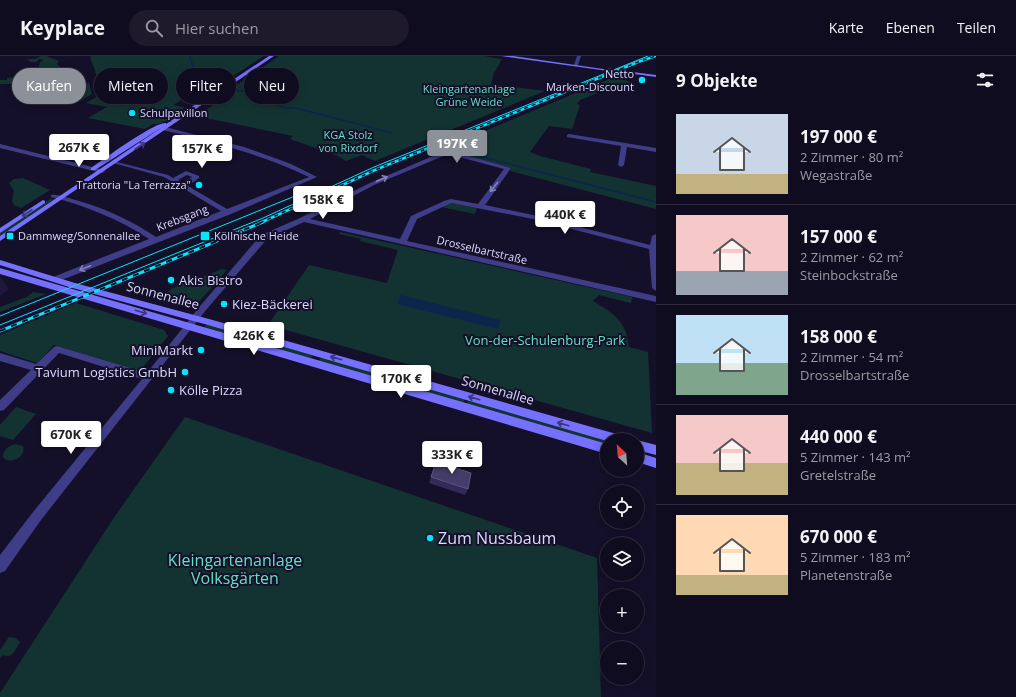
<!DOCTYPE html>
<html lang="de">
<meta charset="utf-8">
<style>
body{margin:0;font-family:"Open Sans",sans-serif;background:#1e1a2c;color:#f1f3f6;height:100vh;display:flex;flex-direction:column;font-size:15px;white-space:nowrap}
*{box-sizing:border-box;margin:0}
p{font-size:13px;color:#9c9ba4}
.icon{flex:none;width:22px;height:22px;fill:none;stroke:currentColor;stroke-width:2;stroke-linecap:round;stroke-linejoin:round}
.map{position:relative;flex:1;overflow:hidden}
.side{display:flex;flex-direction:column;background:#100c1f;width:360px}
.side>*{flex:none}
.guide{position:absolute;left:12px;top:12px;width:380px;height:36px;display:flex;gap:8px}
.needle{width:26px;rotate:334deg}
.controls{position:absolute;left:600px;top:377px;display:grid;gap:8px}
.controls a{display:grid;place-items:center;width:44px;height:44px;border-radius:50%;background:#100c1f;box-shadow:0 2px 10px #0003,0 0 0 1px #302c3d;font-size:20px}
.price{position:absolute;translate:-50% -34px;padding:0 9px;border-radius:4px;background:#fff;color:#222;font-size:13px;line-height:26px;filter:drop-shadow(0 1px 2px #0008)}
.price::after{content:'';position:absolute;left:50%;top:24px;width:12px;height:9px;margin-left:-6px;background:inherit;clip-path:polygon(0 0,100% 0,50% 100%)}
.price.current{background:#8c9099;color:#fff}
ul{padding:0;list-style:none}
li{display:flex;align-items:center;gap:12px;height:100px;padding:0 20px}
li+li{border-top:1px solid #302c3d}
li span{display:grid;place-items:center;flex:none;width:112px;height:80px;border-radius:0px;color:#555}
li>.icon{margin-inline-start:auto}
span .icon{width:48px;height:48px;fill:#fffc;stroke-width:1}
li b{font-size:17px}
h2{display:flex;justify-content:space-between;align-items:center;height:48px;padding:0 20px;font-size:17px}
.tag{padding:0 14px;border-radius:18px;background:#100c1f;box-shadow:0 2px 10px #0003,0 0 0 1px #302c3d;font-size:14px;line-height:36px}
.tag.current{background:#8c9099;color:#fff}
header{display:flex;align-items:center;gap:24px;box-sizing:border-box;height:56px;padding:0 20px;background:#100c1f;border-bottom:1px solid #302c3d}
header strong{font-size:19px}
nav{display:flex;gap:22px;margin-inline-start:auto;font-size:14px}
.search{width:280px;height:36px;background:#1e1a2c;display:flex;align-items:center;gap:10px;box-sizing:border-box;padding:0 14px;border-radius:22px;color:#9c9ba4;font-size:15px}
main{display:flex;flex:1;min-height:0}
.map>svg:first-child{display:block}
.green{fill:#133332}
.water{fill:#0d244c}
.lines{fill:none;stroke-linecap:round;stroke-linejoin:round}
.stream{stroke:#0d244c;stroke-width:1.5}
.secondary-tunnel{stroke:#332e49;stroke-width:5;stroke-dasharray:5 2.5;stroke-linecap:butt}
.street{fill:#3f3c88;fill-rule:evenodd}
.secondary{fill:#7570fe;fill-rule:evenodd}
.tram{stroke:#06e4fd;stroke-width:1}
.rail-far1-casing{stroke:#06e4fd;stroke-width:2.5}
.rail-casing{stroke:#06e4fd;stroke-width:3}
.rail-far1{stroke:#151029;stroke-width:1.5;stroke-dasharray:4;stroke-linecap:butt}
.rail{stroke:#151029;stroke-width:2;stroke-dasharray:6;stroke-linecap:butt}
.wall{fill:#332a57}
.shaded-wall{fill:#1f183d}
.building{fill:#453d69;stroke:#5d5580}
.oneway{stroke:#3b367e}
.oneway2{stroke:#8683be}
.poi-dot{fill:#06e4fd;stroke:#151029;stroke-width:1.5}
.labels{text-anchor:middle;stroke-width:4;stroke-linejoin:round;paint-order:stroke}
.far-poi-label{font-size:11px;fill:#ddd9ff;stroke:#151029;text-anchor:start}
.far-park-label{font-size:11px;fill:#64e0c1;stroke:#151029}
.far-street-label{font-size:11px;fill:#ddd9ff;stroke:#151029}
.poi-label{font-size:13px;fill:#ddd9ff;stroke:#151029;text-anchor:start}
.street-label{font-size:13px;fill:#ddd9ff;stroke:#151029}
.park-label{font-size:13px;fill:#64e0c1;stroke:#151029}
.near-poi-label{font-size:16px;fill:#ddd9ff;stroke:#151029;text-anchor:start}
.near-park-label{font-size:16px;fill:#64e0c1;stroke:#151029}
</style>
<header>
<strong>Keyplace</strong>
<div class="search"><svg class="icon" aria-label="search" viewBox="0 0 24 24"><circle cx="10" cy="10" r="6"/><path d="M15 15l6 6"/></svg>Hier suchen</div>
<nav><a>Karte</a><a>Ebenen</a><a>Teilen</a></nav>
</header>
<main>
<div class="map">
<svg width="656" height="641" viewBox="0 0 656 641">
<rect width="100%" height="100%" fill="#151029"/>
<path class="green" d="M 41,0 L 46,0 L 59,5 L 57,8 L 65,15 L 58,18 L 48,17 L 48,13 L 38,13 L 40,6 L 44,4 L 39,3 L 36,6 L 29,6 L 30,5 L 27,3 L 35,3 Z
M 92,0 L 264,0 L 205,38 L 191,35 L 185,39 L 188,40 L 173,49 L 185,52 C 177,57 163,70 153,68 L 145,73 L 88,62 L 107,51 L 86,47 L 103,37 L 90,1 Z
M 279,0 L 484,0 L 502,3 L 494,17 L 491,28 L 545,35 L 375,105 L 362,99 L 346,105 L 338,100 L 290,83 L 293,80 L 196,60 L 233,37 L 228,35 Z
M 617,18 L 626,19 L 624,24 L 631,26 L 631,29 L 618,29 L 580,44 L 577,48 L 580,49 L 572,73 L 549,70 L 530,96 L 540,100 L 591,113 L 590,116 L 656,130 L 656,153 L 510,115 L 511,112 L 435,92 L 440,89 L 449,90 L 607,24 L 606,23 Z
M 26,20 L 27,21 L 32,22 L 27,25 L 33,28 L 24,31 L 18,28 L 0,28 L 0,24 L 7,24 L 7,22 L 16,21 L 17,23 L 21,23 L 22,21 Z
M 84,27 L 89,27 L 92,38 L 80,45 L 66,43 L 72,40 L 66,40 L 63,37 L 63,35 L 78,32 L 83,33 Z
M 23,122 L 50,134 L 21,152 L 14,149 L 12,145 L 14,135 L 9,127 L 14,123 Z
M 50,143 L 56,144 L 0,181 L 0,176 Z
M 450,147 L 477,152 L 475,158 L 441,151 Z
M 340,176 L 632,241 L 631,247 L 599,239 L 593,245 C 615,258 626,265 629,291 L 648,296 L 652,377 L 268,269 L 309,209 L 387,227 L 398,194 L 360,185 L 361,183 L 339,178 Z
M 222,213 L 227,214 L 198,247 L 192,249 L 170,243 L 171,241 L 165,239 L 171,233 Z
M 33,236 L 46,238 L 0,256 L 0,251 L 27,241 Z
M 76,247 L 164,274 L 168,280 L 140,315 L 54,289 L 37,307 L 0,295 L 0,279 Z
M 207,268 L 313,298 L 311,303 L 204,271 Z
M 321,301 L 465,343 L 463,347 L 319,305 Z
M 468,344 L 607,384 L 607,389 L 467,348 Z
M 16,351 L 36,358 L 13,384 L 0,380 L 0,369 Z
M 185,361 L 597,502 L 601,641 L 0,641 L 0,637 L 115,460 Z
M 15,388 L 23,390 C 26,400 15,406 6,404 L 3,401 C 3,393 9,390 15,388 Z
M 9,581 L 16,582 L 20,586 C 15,594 13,603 3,599 L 0,602 L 0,594 Z"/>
<path class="water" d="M 401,239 L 500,264 L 498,273 L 397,248 Z"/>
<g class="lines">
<path class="stream" d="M 190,0 L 194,15 L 219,30
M 230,34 L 251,36 L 252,41 L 286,52 L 296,52 L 392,77
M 454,92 L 459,95 L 656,146"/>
<path class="secondary-tunnel" d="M 608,14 L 619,15"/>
<path class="street" d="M 577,0 L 581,0 L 578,9 L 576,10 L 574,9 Z
M 157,69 L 244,91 L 291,108 L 317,121 L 231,158 L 59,225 L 53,225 L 52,223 L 53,221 L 149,183 C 119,163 86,150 51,141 L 51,139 C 57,138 65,141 72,143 C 102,151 129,163 156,181 L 221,155 L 164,121 L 113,107 L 113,105 L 168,119 L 173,122 L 186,115 L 199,120 L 199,122 L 188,130 L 227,153 L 309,121 C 259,97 208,85 155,72 L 154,71 ZM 187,119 L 192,121 L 183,127 L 178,124 Z
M 569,78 L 656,92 L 656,96 L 627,91 L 624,109 L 621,111 L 618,109 L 621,90 L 567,81 L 567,79 Z
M 0,88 L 104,114 L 105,115 L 102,117 L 0,92 Z
M 447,94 L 511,112 L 485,149 L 533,159 L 650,189 L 652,180 L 656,178 L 656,235 L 652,232 L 649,193 L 533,163 L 451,147 L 417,163 L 407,185 L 656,240 L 656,246 L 304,166 L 267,183 L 206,254 L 41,464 L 5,515 L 0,517 L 0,499 L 33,456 L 142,323 L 59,297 L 4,354 L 0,355 L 0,344 L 31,314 L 0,305 L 0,297 L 36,308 L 54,291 L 57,290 L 147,317 L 200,250 L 261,179 L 300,162 L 370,127 ZM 448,98 L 504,113 L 478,148 L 451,143 L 444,145 L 411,160 L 400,183 L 310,163 L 374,129 Z"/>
<path class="secondary" d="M 269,0 L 274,0 L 0,185 L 0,180 L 164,70 L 95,114 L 91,114 L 91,112 C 104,103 154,66 166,67 L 166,68 Z
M 501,0 L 513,0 L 610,14 L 608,15 Z
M 617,14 L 656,19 L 656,21 L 619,16 Z
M 43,144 L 45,145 L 45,147 L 0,177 L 0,172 Z
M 0,204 L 75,227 L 209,263 L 620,379 L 624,381 L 626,384 L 607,385 L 208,269 L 69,231 L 0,209 Z
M 0,212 L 607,388 L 607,398 L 0,218 Z
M 637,384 L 656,389 L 656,399 L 637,394 Z
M 637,396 L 656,402 L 656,412 L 637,406 Z"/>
<path class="tram" d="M 0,260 L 300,138
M 0,269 L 263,162 L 374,111 L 648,0"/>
<g class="rail-far1-casing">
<path id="rail-far1" d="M 260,167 L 375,114 L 638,6 L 656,0"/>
</g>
<g class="rail-casing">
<path id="rail" d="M 0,275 L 263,166"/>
</g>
<use href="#rail-far1" class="rail-far1"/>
<use href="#rail" class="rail"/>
</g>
<path class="wall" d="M 436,406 L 468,433 L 465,439 L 429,427 Z"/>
<path class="shaded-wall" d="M 0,220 L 9,233 L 0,240 Z"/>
<path class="building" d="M 436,406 L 471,417 L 468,433 L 431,421 Z"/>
<defs><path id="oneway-shaft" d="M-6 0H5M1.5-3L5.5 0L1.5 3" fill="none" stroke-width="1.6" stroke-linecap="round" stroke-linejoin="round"/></defs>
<g class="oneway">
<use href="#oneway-shaft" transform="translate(140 90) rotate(-33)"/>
<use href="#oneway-shaft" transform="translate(27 157) rotate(147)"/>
<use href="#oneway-shaft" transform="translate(141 256) rotate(16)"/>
<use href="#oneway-shaft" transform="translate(336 302) rotate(-164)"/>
<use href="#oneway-shaft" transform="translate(474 342) rotate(-164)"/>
<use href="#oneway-shaft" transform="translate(563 368) rotate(-164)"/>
</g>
<g class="oneway2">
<use href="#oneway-shaft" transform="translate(382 123) rotate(-23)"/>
<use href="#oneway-shaft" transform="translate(494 131) rotate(128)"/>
<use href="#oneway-shaft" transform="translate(85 212) rotate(158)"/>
</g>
<g class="poi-dot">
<circle cx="642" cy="24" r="4"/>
<circle cx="132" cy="57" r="4"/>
<circle cx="199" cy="129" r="4"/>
<rect x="6" y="176" width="8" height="8" rx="2"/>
<rect x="200" y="175" width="10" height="10" rx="2"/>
<circle cx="171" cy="224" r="4"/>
<circle cx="224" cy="248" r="4"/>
<circle cx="201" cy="294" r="4"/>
<circle cx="185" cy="316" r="4"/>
<circle cx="171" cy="334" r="4"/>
<circle cx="430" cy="482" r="4"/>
</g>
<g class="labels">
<g class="far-poi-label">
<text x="634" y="22" text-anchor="end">Netto<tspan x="634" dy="13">Marken-Discount</tspan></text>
<text x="140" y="61">Schulpavillon</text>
<text x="191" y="133" text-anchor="end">Trattoria "La Terrazza"</text>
<text x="18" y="184">Dammweg/Sonnenallee</text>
<text x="214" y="184">Köllnische Heide</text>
</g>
<g class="far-park-label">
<text x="469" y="37">Kleingartenanlage<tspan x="469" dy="13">Grüne Weide</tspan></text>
<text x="348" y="83">KGA Stolz<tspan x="348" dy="13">von Rixdorf</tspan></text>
</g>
<g class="far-street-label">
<text transform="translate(182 162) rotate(-21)" y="4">Krebsgang</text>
<text transform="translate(482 194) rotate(13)" y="4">Drosselbartstraße</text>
</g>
<g class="poi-label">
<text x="179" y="229">Akis Bistro</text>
<text x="232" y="253">Kiez-Bäckerei</text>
<text x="193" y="299" text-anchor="end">MiniMarkt</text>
<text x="177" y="321" text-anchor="end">Tavium Logistics GmbH</text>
<text x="179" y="339">Kölle Pizza</text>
</g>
<g class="street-label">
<text transform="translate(163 239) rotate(15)" y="5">Sonnenallee</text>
<text transform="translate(498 334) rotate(16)" y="5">Sonnenallee</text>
</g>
<g class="park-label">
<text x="545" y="289">Von-der-Schulenburg-Park</text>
</g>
<g class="near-poi-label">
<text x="438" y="488">Zum Nussbaum</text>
</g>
<g class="near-park-label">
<text x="235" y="510">Kleingartenanlage<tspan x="235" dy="18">Volksgärten</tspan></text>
</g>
</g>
</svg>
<div class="controls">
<a><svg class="needle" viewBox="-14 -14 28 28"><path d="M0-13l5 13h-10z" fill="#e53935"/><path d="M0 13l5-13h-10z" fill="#9c9ba4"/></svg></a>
<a><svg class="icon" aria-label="locate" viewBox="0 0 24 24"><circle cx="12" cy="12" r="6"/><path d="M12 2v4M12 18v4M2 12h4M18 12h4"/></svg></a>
<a><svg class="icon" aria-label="layers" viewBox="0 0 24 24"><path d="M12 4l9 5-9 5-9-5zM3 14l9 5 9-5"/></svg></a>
<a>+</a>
<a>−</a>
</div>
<b class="price current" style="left:457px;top:108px">197K €</b>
<b class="price" style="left:79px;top:112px">267K €</b>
<b class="price" style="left:202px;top:113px">157K €</b>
<b class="price" style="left:323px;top:164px">158K €</b>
<b class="price" style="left:565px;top:179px">440K €</b>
<b class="price" style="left:254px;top:300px">426K €</b>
<b class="price" style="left:401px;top:343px">170K €</b>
<b class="price" style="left:71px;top:399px">670K €</b>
<b class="price" style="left:452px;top:419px">333K €</b>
<div class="guide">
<a class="tag current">Kaufen</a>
<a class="tag">Mieten</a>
<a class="tag">Filter</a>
<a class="tag">Neu</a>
</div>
</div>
<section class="side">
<h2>9 Objekte<svg class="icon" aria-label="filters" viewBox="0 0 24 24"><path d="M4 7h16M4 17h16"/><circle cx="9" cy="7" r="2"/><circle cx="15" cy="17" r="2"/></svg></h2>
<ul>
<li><span style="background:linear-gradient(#c9d6e8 75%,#c2b280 0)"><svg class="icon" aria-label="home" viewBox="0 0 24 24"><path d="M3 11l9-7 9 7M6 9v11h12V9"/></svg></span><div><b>197 000 €</b><p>2 Zimmer · 80 m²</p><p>Wegastraße</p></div></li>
<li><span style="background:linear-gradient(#f6c9c9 70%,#9aa5b1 0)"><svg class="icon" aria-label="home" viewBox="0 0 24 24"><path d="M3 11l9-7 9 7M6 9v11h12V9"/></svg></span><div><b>157 000 €</b><p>2 Zimmer · 62 m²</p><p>Steinbockstraße</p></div></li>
<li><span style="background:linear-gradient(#bfe0f5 60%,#7fa58c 0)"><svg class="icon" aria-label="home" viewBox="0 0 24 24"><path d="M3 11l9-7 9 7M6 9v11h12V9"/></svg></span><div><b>158 000 €</b><p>2 Zimmer · 54 m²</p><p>Drosselbartstraße</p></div></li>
<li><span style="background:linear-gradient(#f6c9c9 60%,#c2b280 0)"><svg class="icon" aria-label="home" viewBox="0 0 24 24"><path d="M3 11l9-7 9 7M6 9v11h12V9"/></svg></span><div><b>440 000 €</b><p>5 Zimmer · 143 m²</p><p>Gretelstraße</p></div></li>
<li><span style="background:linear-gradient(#ffd9b3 75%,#c2b280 0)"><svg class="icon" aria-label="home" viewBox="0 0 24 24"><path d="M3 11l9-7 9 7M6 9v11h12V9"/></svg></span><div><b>670 000 €</b><p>5 Zimmer · 183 m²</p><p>Planetenstraße</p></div></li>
</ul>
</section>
</main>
